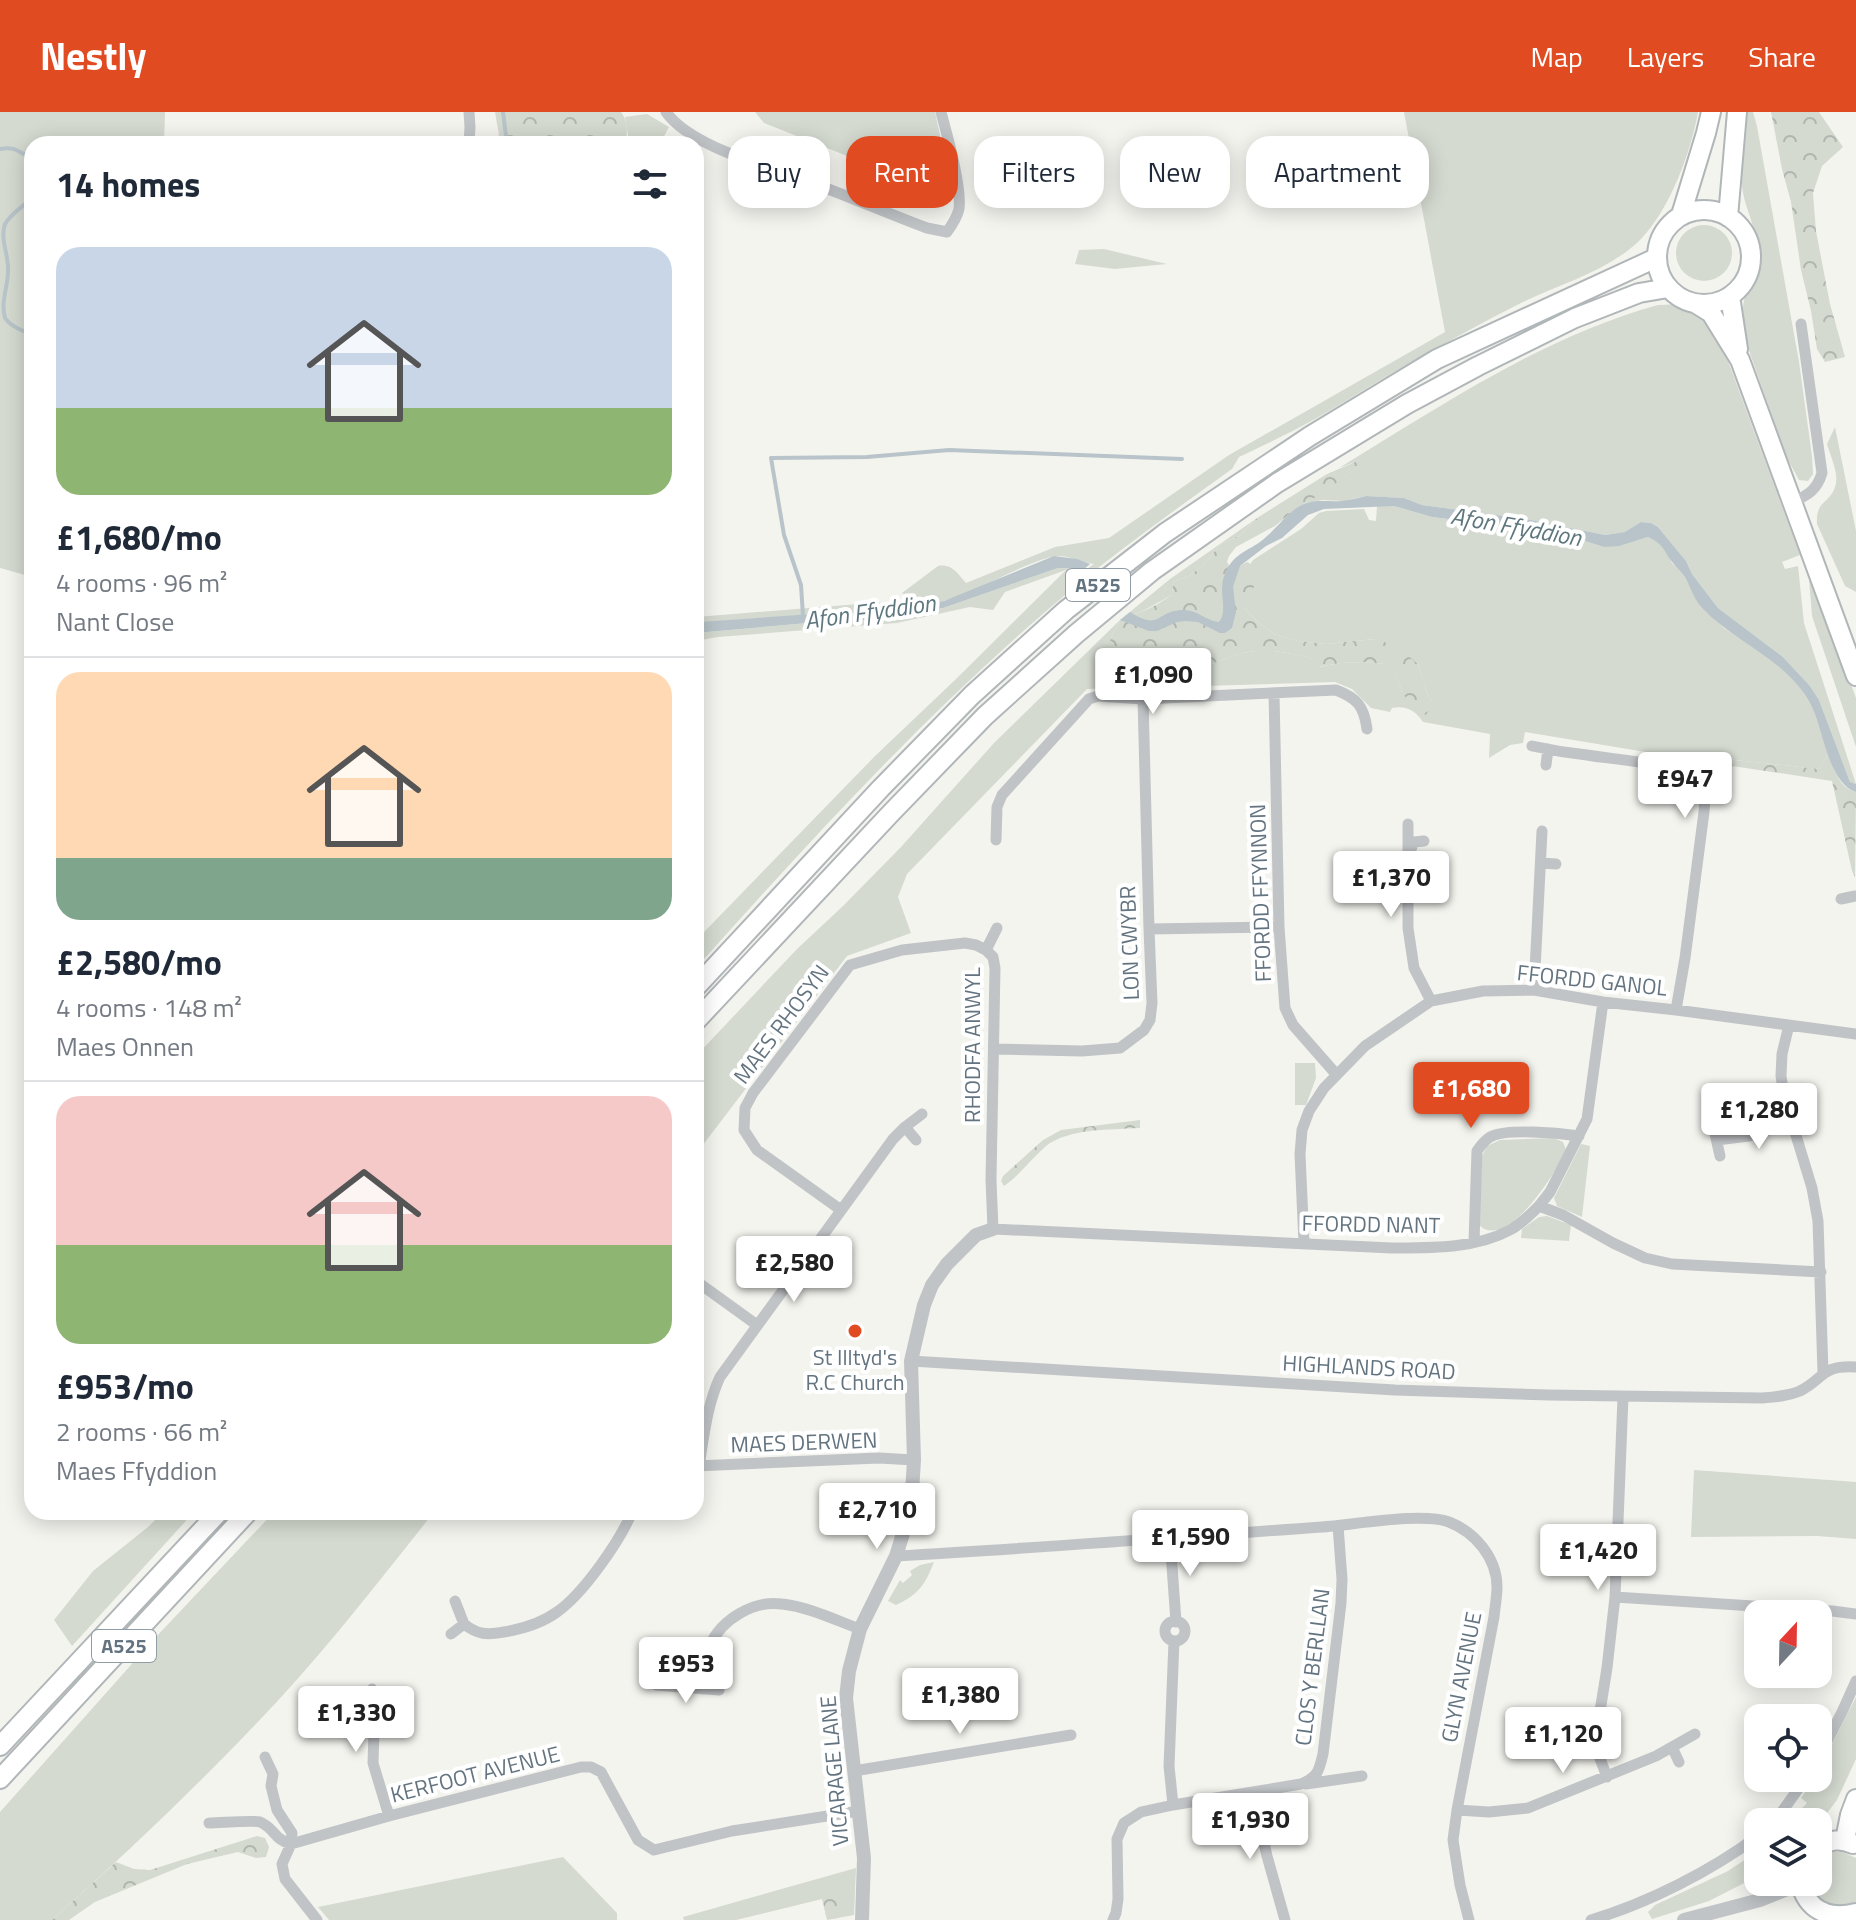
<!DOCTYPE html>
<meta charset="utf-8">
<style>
body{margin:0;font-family:"Titillium Web",sans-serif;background:#f6f6f7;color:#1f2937;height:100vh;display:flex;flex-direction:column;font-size:30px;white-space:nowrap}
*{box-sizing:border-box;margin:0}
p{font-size:26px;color:#747a83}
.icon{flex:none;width:44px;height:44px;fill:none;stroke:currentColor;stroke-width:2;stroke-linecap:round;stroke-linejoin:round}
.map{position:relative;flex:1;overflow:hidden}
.drawer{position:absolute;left:24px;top:24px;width:680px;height:1384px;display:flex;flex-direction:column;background:#fff;border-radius:24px;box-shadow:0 4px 20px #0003}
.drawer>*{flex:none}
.guide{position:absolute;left:728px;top:24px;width:760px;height:72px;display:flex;gap:16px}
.needle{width:52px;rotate:22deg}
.tools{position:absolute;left:1744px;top:1488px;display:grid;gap:16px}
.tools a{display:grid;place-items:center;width:88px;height:88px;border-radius:16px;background:#fff;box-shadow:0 4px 20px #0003;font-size:40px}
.price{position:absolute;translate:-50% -68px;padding:0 18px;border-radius:8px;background:#fff;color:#222;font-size:26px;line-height:52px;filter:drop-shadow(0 2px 4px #0008)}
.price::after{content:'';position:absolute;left:50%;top:48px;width:24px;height:18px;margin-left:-12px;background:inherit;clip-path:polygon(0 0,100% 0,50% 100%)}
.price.current{background:#e14b22;color:#fff}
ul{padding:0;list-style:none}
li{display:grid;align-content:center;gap:16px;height:424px;padding:0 32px}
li+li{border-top:2px solid #e0e1e3}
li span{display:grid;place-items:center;height:248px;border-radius:24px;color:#555}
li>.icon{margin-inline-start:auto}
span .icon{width:144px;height:144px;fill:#fffc;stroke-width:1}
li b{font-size:34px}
h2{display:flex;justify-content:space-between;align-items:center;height:96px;padding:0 32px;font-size:34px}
.pill{padding:0 28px;border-radius:24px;background:#fff;box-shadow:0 4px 20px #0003;font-size:28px;line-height:72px}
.pill.current{background:#e14b22;color:#fff}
header{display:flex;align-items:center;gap:48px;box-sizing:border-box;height:112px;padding:0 40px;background:#e14b22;color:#fff}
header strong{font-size:38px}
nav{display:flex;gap:44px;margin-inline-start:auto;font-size:28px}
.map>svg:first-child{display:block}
.green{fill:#d4dad0}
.forest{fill:url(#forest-crowns)}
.water{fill:#b8c4c9}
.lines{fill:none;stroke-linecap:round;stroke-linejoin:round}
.stream{stroke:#b8c4c9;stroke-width:4}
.primary-casing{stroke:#b1b6b9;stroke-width:22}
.minor{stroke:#c1c4c7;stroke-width:11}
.tertiary{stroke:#c1c4c7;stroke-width:14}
.primary{stroke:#fff;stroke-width:18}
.poi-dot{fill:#e14b22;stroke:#fff;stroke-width:3}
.labels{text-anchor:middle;stroke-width:8;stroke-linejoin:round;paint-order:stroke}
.shield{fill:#fff;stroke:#929ea6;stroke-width:2}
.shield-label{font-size:20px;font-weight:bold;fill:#637480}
.street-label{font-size:22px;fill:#637480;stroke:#fff}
.poi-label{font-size:22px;fill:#637480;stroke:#fff}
.water-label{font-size:24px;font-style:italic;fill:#5e767e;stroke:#fff}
</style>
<header>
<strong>Nestly</strong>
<nav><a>Map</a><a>Layers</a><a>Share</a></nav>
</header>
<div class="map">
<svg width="1856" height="1808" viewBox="0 0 1856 1808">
<defs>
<pattern id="forest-crowns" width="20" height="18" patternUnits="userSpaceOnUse" patternTransform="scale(2)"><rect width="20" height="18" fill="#d4dad0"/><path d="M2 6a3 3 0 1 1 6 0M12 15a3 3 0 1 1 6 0" fill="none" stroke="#b0b5ae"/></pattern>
</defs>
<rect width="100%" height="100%" fill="#f4f4ef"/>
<path class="green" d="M 0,0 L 165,0 L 164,32 L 32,32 L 32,465 L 0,456 Z
M 755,0 L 935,0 L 948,60 L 888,37 L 875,55 L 764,11 Z
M 1404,0 L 1698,0 C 1691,40 1670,97 1641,127 C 1609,159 1562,171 1523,190 C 1481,211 1440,234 1399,257 C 1371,273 1343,291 1315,307 C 1290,321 1264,333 1239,345 L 1232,357 C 1179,395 1127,432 1077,473 C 938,588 816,722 696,856 L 696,829 L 707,817 L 875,644 L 956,567 L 1066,458 L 1005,480 L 993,498 L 970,495 L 897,511 L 718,525 L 696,529 L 696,521 L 819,510 L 838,512 L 943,496 L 1058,456 L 1073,456 L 1082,459 L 1080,462 L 1094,452 C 1081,451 1065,441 1051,445 C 1012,455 974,484 933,491 L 935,489 L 910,491 L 912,493 L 854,499 L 696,511 L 696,505 L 909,488 L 902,481 L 938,454 C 952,451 958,462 966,471 L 1055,435 L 1109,426 L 1229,343 L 1445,220 Z
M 1746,0 L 1753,0 L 1757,14 L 1799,250 L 1812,344 L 1813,362 L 1808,369 L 1799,368 L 1786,344 L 1745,227 C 1742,210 1741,194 1747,177 C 1752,166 1759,155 1759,142 C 1758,121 1747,101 1743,81 C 1738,54 1743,27 1746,0 Z
M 647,2 L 669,15 L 660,32 L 625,32 L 628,23 L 625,5 Z
M1676 141a28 28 0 1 1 56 0a28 28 0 1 1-56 0Z
M 1104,137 L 1167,152 L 1115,157 L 1075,152 L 1079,138 Z
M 1658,193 C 1665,193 1672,192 1679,193 C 1702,197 1714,223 1725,241 L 1800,443 L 1782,450 L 1785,457 L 1798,454 L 1804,511 L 1856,672 L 1850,670 L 1819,588 L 1810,574 L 1783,545 L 1718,496 L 1692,462 L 1686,449 L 1658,415 L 1651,411 L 1641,410 L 1626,420 L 1605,423 L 1526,407 L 1422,393 L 1404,386 L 1366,384 L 1343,389 L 1323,388 L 1306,391 L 1360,354 L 1360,348 L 1339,356 C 1441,294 1542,225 1658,193 Z
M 1835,315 L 1856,419 L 1856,480 L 1845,474 L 1817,412 C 1815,387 1832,392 1836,371 C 1838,359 1830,343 1827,332 Z
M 1377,394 L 1394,394 L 1432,405 L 1506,414 L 1575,426 L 1604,435 L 1638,428 L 1648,425 L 1663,433 L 1672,451 L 1684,463 L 1700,494 L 1724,516 L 1776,550 L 1798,572 L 1813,596 L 1828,642 L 1819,657 L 1707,645 L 1706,650 L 1525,620 L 1523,631 L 1510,633 L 1489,646 L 1490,622 L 1423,610 C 1416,599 1406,593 1392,596 L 1390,600 L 1371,596 L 1352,577 L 1335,570 L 1170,575 L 1197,557 L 1242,541 L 1256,539 L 1274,539 L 1299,543 L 1310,546 L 1320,555 L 1340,551 L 1364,550 L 1387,552 L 1398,568 L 1402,580 L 1433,591 L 1427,581 L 1418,552 L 1375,527 L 1326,532 L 1298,529 L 1274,522 L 1258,510 L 1243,495 L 1241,478 L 1244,462 L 1253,448 L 1301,417 L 1319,401 L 1326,399 L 1364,397 L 1369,408 L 1376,409 Z
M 1257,406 L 1239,424 L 1221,432 L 1202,454 L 1189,464 L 1173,470 L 1172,483 L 1139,501 L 1125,504 L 1170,467 Z
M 1808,455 L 1856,586 L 1856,635 L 1812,504 Z
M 1120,508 L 1111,526 L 1112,564 L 1120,576 L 1087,577 L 907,762 L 898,785 L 911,821 L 847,844 L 696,1042 L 696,944 L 797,837 L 843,794 L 901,735 L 994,631 Z
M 1295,951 L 1315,951 L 1316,966 L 1306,993 L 1295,993 Z
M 1554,1026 L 1563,1030 L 1566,1038 C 1557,1059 1507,1140 1479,1113 L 1482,1044 L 1487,1034 L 1500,1028 Z
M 1581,1032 L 1590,1034 L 1582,1105 L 1557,1094 L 1554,1086 Z
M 1547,1104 L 1571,1113 L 1569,1129 L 1521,1126 L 1522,1117 L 1539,1105 Z
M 1694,1358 L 1856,1370 L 1856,1427 L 1817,1424 L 1691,1425 Z
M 163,1400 L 194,1400 L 72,1534 L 54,1508 L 93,1459 L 148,1415 Z
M 274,1400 L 434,1400 C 376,1473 319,1547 254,1614 C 189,1682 121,1746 52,1808 L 0,1808 L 0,1700 L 155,1526 Z
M 934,1450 C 925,1473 919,1482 896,1493 L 888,1489 L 900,1468 L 903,1471 L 912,1463 L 910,1459 L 920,1453 Z
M 1856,1585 L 1856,1647 L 1837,1688 L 1818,1713 L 1818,1710 L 1789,1710 L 1807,1691 L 1801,1686 L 1815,1666 L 1818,1666 L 1818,1660 Z
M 1758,1739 L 1758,1764 L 1709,1789 L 1652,1807 L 1648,1800 L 1655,1793 L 1728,1759 Z
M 1833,1740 L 1842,1740 L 1856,1746 L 1856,1790 C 1836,1801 1816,1793 1811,1770 L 1818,1770 L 1818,1749 Z
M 563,1745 L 617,1801 L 617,1808 L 329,1808 L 318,1795 Z
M 856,1756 L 854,1803 L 827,1808 L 822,1787 L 736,1808 L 684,1808 L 683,1805 Z"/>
<path class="forest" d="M 495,0 L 621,0 C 628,9 628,21 625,32 L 489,32 L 499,23 Z
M 1771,0 L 1819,0 L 1843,35 L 1822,54 L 1813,81 L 1816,119 L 1830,192 L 1845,245 L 1825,250 L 1817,237 L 1811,199 L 1801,158 L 1791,90 L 1782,57 Z
M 1360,348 L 1360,354 L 1319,383 L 1293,399 L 1275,414 L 1236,435 L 1229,444 L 1227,450 L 1229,453 L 1240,454 L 1247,450 L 1257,455 C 1260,470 1251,480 1243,491 L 1243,495 L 1258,510 L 1274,522 L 1298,529 L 1326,532 L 1375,527 L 1396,534 L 1418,552 L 1427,581 L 1433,591 L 1426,603 L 1412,595 L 1402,580 L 1398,568 L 1386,552 L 1364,550 L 1340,551 L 1319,555 L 1310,546 L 1299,543 L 1274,539 L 1256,539 L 1242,541 L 1197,557 L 1170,575 L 1120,576 L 1112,564 L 1105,546 L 1111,526 L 1120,508 L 1125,504 L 1139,501 L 1156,493 L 1172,483 L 1173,470 L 1189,464 L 1202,454 L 1221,432 L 1239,424 L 1257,406 L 1327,362 Z
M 1828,642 C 1835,658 1838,675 1856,680 L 1855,765 L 1852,759 L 1832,669 L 1706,650 L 1707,645 L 1819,657 Z
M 1140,1008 L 1140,1016 C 1111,1018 1069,1016 1046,1034 C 1031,1047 1020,1063 1004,1074 L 1001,1069 L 1003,1064 L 1043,1028 L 1061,1018 Z
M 257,1724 L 265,1726 L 269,1735 L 266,1745 L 256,1746 L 238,1740 L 187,1752 L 95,1790 L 69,1808 L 52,1808 L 116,1750 L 134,1757 L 150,1758 Z
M 832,1768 C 843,1778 847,1789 844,1803 L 834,1807 L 826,1804 L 820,1774 L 825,1769 Z"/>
<path class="water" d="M 1366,384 L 1404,386 L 1422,393 L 1526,407 L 1605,423 L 1625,420 L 1641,410 L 1651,411 L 1658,415 L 1686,449 L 1692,462 L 1718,496 L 1783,545 L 1810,574 L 1819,588 L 1850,670 L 1856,672 L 1856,680 C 1829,672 1823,618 1812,595 C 1789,548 1738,533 1703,497 C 1694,488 1691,476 1685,465 C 1682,460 1676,456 1673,451 C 1661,436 1667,435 1648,425 L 1619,434 L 1604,435 L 1575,426 L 1506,414 L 1432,405 L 1394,394 L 1324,397 L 1308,403 L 1282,426 L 1266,434 L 1240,454 L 1233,475 L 1236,500 L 1232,516 L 1225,521 L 1220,521 L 1198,510 L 1186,509 L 1177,510 L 1157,519 L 1149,519 L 1120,508 L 1130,500 C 1162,520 1155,498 1184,498 C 1198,498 1206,509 1219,510 C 1229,497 1217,480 1225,462 C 1234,439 1251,439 1266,425 C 1279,414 1288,399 1304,392 C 1316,387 1329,390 1341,389 C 1350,388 1358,386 1366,384 Z
M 1054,444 L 1077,447 L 1090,452 L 1082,459 L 1072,456 L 1058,456 L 943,496 L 837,512 L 819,510 L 696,521 L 696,511 L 700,510 L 854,499 L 944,489 Z"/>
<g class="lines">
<path class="stream" d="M 503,0 L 507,32
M 0,37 C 16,34 19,40 32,47
M 32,85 C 24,95 13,99 5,112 C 0,126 8,142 8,156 C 9,173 0,189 5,206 C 11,215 22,219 32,222
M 803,504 L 801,473 L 784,423 L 771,346 L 867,345 L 949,338 L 1182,347"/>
<g class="primary-casing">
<path id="primary" d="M1657 145a47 47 0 1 1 94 0a47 47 0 1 1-94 0Z
M 1681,103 L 1706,21 L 1711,0
M 1728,105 L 1737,0
M 1730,184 L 1738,237
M 1695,191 L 1711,201 L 1740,248 L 1856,564
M 696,875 L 881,676 L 972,583 L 1066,498 L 1165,421 L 1310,324 L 1437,247 L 1656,146
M 696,909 L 891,701 L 985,604 L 1076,522 L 1152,459 L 1277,371 L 1407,292 L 1478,254 L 1575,206 L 1639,181 L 1668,176
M 0,1634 L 219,1400
M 0,1667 L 248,1400
M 1845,1728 L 1850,1703 L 1856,1687
M 1818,1734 C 1831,1728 1840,1726 1853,1732
M 1800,1770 C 1807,1798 1828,1808 1856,1801"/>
</g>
<path class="minor" d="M 666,0 C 691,35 767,54 807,69 C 848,84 887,101 927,116 L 947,120 C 952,113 957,106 959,97 C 962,75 947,23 941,0
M 469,32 L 470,15 L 469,0
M 1793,390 C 1808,383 1817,378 1822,361 L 1801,212
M 1274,581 L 1279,815 L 1285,896 L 1293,913 L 1336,962
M 1532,634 C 1550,638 1568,641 1587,643 C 1609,647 1680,652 1696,665 C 1706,674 1705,688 1704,700 L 1685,846 L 1676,898
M 1546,653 L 1548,637
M 1408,712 L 1408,816 L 1414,856 L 1431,889
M 996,728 L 997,695 L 1002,683 L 1089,587 L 1098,584 L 1143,587 L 1336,578 C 1357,586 1364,594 1367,617
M 1410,740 L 1414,730 L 1424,729
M 1541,751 L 1556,752
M 1841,787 L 1855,784
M 1149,817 L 1279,815
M 986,838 L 997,816
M 1534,878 L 1542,719
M 1789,913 L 1782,942 L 1781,964 L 1784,984 L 1812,1076 L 1818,1109 L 1823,1260
M 995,937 L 1082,939 L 1120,936 L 1144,918 L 1150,908 L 1152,891 L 1149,817 L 1143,587
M 1713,1013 L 1720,1044
M 905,1015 L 922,1002
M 1717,1028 L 1749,1024 L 1792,1010
M 1539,1094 L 1550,1080 L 1587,1007 L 1603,890
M 841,1098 L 757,1038 L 744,1018 L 745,996 L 753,981 L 850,853 L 902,838 L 965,831 L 976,833 L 986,838 L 993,845 L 995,856 L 991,1068 L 993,1117 L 1392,1136 C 1430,1136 1475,1137 1510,1118 C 1521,1112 1530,1103 1539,1094 L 1563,1103 L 1613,1131 L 1645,1146 L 1672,1152 L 1821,1160
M 1474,1130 L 1477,1039 C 1481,1033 1484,1029 1490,1025 C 1506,1016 1559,1021 1579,1024
M 1304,1131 L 1300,1042 L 1302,1018 L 1309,999 L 1324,976 L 1365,934 L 1431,889 L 1483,879 L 1534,878 L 1603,890 L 1676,898 L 1856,922
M 696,1169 L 757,1213
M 911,1249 L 1395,1278 L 1549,1283 L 1762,1286 C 1775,1285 1788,1284 1800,1279 C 1825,1266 1821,1253 1856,1255
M 696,1354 L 879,1346 L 914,1348
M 699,1354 C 704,1324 707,1293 720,1265 L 893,1027 L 905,1015 L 916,1028
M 1170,1426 L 1176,1510
M 896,1444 C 1038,1436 1180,1425 1322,1415 C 1353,1413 1422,1400 1449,1410 C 1475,1420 1497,1446 1497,1475 C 1497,1484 1495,1495 1494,1505 L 1457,1698 L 1453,1728 L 1460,1773 L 1469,1808
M 1615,1485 L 1832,1499 L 1856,1502
M1165 1519a10 10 0 1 1 20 0a10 10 0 1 1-20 0Z
M 464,1512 C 478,1523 487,1523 504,1520 C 522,1517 542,1511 557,1500 C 583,1482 620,1429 632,1400
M 451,1522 L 464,1512 L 455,1489
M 656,1573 L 719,1578
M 372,1577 L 368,1598 L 374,1620 L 373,1651 L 389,1704
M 702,1577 C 704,1562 704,1547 710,1533 C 722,1507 754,1488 782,1492 C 809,1495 835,1508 860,1517
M 340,1595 L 368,1598
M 1672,1635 L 1679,1650
M 265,1645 L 273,1662 L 271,1674 L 277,1698 L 292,1721 L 291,1732 L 282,1752 L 285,1767 L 317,1808
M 1818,1647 L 1842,1600 L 1856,1569
M 854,1659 L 1071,1623
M 1607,1665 L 1599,1644 L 1595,1630 L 1607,1556 L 1615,1485 L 1623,1285
M 1306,1672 L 1362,1664
M 1253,1681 L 1267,1744 L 1285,1808
M 1173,1693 L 1169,1654 L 1174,1529
M 1457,1698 L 1489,1700 L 1528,1696 L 1656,1644 L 1695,1622
M 1772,1710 L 1781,1701 L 1806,1666
M 209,1711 C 220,1711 254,1708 260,1710 C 276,1717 273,1727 291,1732 L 389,1704 L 581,1655 L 591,1655 L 601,1660 L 638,1728 L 654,1738 L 732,1719 L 859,1699
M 1113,1808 L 1116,1801 L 1118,1787 L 1117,1727 L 1124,1711 L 1141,1700 L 1173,1693 L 1301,1672 C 1318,1665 1319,1659 1323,1642 L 1341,1491 L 1342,1467 L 1338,1414
M 1591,1808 C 1648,1791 1711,1759 1758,1724"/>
<path class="tertiary" d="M 862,1808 L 864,1746 L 846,1586 L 849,1559 L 860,1517 L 896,1444 L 906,1412 L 912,1380 L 914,1348 L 911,1249 L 924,1193 L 932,1173 L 947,1152 L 976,1123 L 993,1117
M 1684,1808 L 1760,1788 L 1800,1772"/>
<use href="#primary" class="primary"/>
</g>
<circle class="poi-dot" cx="855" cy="1219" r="8"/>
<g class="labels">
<g class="shield">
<rect x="1066" y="457" width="64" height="32" rx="6"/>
<rect x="92" y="1518" width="64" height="32" rx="6"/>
</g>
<g class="shield-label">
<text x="1098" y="480">A525</text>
<text x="124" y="1541">A525</text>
</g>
<g class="street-label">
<text transform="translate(1260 781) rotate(-92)" y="8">FFORDD FFYNNON</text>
<text transform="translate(1129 831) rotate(-92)" y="8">LON CWYBR</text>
<text transform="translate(1592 868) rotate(6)" y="8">FFORDD GANOL</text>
<text transform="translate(781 912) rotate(-53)" y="8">MAES RHOSYN</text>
<text transform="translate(972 933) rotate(-90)" y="8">RHODFA ANWYL</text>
<text transform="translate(1371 1112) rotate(1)" y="8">FFORDD NANT</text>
<text transform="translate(1369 1255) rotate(3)" y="8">HIGHLANDS ROAD</text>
<text transform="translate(804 1330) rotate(-2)" y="8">MAES DERWEN</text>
<text transform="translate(1312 1555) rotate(-83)" y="8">CLOS Y BERLLAN</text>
<text transform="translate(1461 1565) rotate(-79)" y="8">GLYN AVENUE</text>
<text transform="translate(834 1659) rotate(-95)" y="8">VICARAGE LANE</text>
<text transform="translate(475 1662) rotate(-14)" y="8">KERFOOT AVENUE</text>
</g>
<g class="poi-label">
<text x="855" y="1253">St Illtyd's<tspan x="855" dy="25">R.C Church</tspan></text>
</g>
<g class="water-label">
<text transform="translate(1516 415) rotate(10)" y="8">Afon Ffyddion</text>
<text transform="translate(870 500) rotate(-8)" y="8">Afon Ffyddion</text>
</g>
</g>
</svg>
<div class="tools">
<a><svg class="needle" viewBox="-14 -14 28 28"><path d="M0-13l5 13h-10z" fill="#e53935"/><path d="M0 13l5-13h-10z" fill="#747a83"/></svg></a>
<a><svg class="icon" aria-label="locate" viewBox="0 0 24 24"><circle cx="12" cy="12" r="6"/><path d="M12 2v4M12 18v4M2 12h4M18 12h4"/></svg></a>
<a><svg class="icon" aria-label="layers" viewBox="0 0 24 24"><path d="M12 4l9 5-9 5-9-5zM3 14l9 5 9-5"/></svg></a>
</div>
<b class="price" style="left:1153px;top:604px">£1,090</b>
<b class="price" style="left:1685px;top:708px">£947</b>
<b class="price" style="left:1391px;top:807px">£1,370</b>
<b class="price current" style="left:1471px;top:1018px">£1,680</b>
<b class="price" style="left:1759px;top:1039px">£1,280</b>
<b class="price" style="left:794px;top:1192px">£2,580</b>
<b class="price" style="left:877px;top:1439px">£2,710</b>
<b class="price" style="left:1190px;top:1466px">£1,590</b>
<b class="price" style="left:1598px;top:1480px">£1,420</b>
<b class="price" style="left:686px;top:1593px">£953</b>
<b class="price" style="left:960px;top:1624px">£1,380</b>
<b class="price" style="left:356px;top:1642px">£1,330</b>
<b class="price" style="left:1563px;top:1663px">£1,120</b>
<b class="price" style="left:1250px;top:1749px">£1,930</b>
<div class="guide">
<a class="pill">Buy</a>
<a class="pill current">Rent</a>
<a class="pill">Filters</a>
<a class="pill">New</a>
<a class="pill">Apartment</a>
</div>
<section class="drawer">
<h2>14 homes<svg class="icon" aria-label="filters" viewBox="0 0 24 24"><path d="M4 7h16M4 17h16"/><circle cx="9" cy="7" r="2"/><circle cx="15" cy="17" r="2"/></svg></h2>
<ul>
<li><span style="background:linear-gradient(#c9d6e8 65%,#8fb573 0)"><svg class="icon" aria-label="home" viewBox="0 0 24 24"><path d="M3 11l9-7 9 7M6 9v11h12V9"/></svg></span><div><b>£1,680/mo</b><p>4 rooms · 96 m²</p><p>Nant Close</p></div></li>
<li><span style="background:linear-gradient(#ffd9b3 75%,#7fa58c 0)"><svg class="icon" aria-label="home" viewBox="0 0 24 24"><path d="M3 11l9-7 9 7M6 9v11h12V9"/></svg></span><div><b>£2,580/mo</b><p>4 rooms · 148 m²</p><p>Maes Onnen</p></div></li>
<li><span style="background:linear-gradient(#f6c9c9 60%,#8fb573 0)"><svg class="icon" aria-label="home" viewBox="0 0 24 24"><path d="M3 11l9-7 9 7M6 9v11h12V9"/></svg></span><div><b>£953/mo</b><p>2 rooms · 66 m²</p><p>Maes Ffyddion</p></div></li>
</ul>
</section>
</div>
